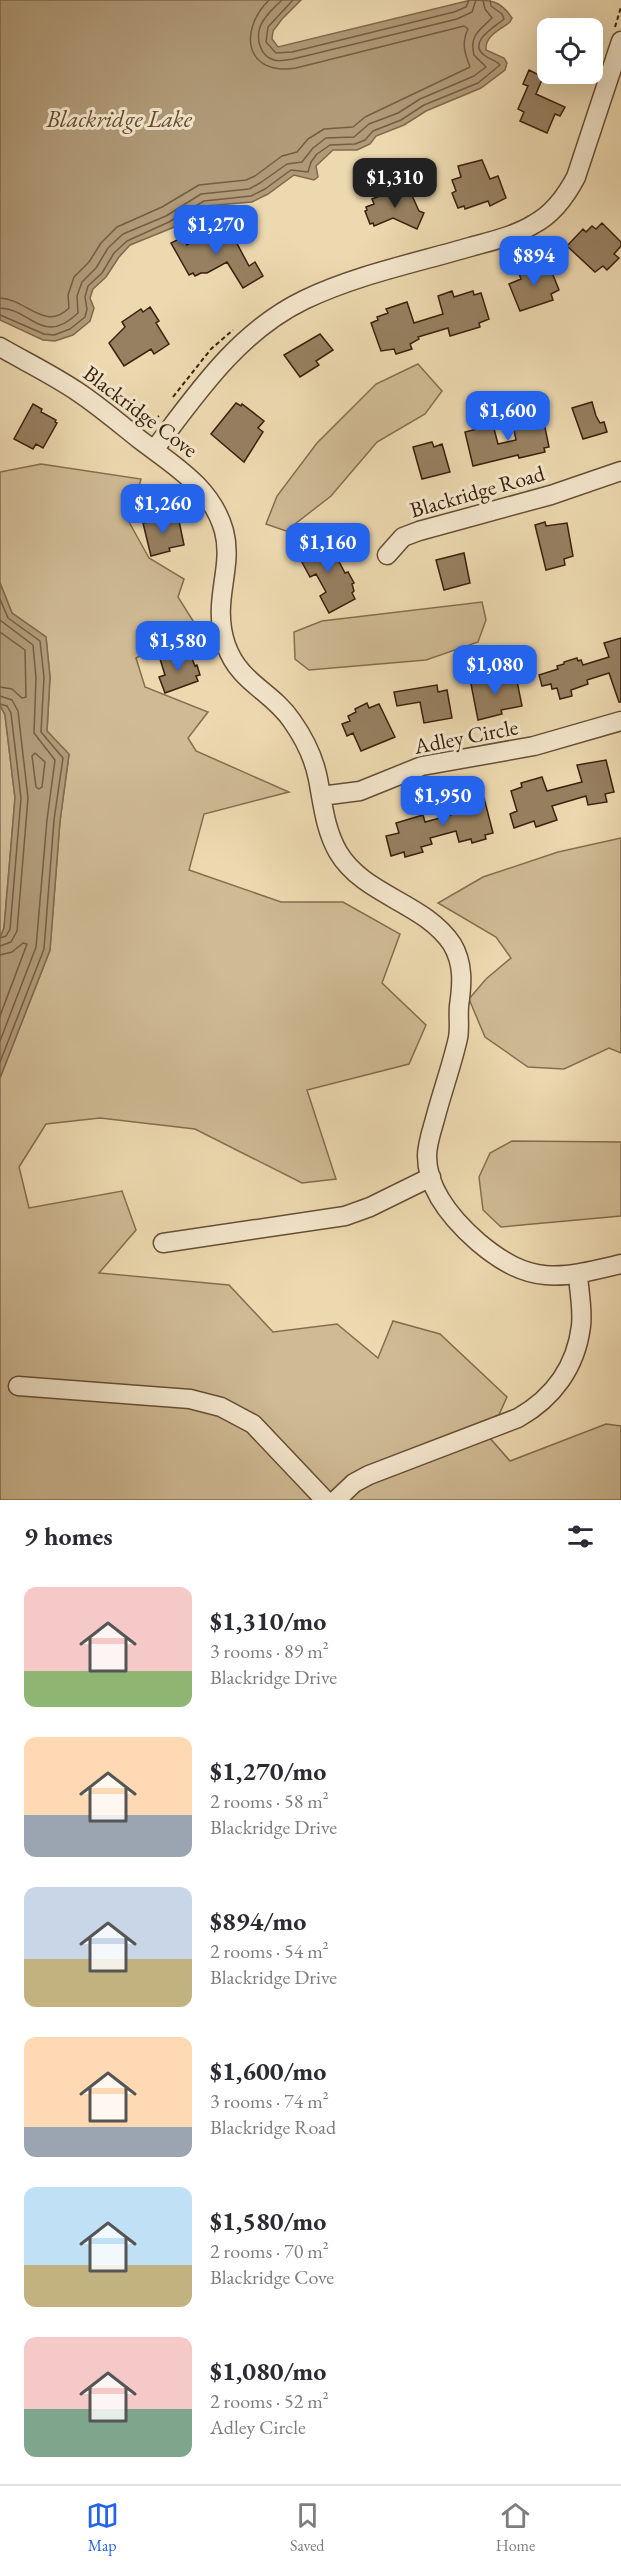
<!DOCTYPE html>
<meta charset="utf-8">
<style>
body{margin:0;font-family:"EB Garamond",serif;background:#f7f7f7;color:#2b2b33;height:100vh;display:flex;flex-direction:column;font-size:22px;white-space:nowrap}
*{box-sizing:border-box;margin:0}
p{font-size:20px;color:#7c7c81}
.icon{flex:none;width:33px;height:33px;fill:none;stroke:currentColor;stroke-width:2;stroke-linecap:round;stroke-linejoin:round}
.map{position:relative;height:1500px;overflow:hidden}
.side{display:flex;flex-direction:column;background:#fff;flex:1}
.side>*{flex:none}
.tools{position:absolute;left:537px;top:18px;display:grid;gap:12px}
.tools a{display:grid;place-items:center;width:66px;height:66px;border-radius:12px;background:#fff;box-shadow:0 6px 24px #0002;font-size:30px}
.price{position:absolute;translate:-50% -51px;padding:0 14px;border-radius:12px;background:#2563eb;color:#fff;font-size:20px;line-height:39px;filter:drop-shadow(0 2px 3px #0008)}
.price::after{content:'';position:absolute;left:50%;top:36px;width:18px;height:14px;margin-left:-9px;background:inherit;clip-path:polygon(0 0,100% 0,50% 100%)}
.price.current{background:#222;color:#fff}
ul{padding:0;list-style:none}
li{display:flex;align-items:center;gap:18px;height:150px;padding:0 24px}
li span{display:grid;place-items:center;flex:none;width:168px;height:120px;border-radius:12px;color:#555}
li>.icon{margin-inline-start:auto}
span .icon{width:72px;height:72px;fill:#fffc;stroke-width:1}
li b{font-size:26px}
h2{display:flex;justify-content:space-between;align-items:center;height:72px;padding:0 24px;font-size:26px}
.tabs{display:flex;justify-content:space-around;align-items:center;height:84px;border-top:2px solid #e1e1e2;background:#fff;font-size:16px;color:#7c7c81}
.tabs a{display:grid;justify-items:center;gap:3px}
.tabs .current{color:#2563eb}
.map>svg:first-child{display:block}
.green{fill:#cfba94;stroke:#846d50;stroke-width:1.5}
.water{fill:#b09a78;stroke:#81694c;stroke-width:1.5}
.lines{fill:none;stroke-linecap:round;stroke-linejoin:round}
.shore{stroke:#755d42;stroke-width:1.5}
.building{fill:#978061;stroke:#3a200b;stroke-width:1.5}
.minor-casing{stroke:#674e34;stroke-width:21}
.path{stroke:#3a200b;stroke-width:2;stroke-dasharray:4.5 3;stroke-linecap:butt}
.minor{stroke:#f3e6cc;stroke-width:18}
.labels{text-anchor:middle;stroke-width:6;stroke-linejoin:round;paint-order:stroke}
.street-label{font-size:22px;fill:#3a200b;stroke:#f3e6cc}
.water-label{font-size:24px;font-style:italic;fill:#634b31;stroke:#f3e6cc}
</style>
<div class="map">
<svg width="621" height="1500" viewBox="0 0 621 1500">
<rect width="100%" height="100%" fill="#edd9b0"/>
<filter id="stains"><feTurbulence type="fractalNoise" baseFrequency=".00333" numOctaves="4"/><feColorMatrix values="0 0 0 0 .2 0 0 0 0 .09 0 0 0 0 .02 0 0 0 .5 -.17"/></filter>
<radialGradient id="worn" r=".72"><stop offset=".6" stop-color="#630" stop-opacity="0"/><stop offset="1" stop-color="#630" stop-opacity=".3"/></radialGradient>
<path class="green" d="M 418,364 L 442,391 L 425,414 L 377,442 L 331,496 L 286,531 L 266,524 L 277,496 L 317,443 L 376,384 Z
M 41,464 L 141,479 L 129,522 L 149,558 L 184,579 L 178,597 L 195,624 L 136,658 L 145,687 L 208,712 L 188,738 L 196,751 L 289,792 L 204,814 L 189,870 L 281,902 L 343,902 L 400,934 L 382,983 L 426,1025 L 409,1064 L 307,1090 L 336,1179 L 302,1183 L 195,1129 L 100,1118 L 46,1124 L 19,1167 L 29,1208 L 122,1191 L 136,1230 L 99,1273 L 229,1285 L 273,1332 L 337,1324 L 378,1358 L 393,1321 L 440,1334 L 507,1397 L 489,1437 L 510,1461 L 606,1424 L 621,1426 L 621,1500 L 0,1500 L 0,1078 L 50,950 L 60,821 L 69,755 L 47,731 L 50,677 L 46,637 L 12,613 L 0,583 L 0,472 Z
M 482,602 L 486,620 L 478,642 L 426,660 L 309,670 L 295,659 L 294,632 L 322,621 Z
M 0,705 L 5,715 L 15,798 L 4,928 L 0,938 Z
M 621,838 L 621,1053 L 609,1048 L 564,1069 L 528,1067 L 485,1037 L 469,999 L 486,979 L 511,958 L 496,937 L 438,903 L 483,877 L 558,852 Z
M 512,1141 L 621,1142 L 621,1216 L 501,1227 L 483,1210 L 479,1177 L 490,1153 Z"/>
<path class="water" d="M 0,0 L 301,0 L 282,19 L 273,31 L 272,39 L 278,47 L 471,0 C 491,0 500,0 512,18 L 510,22 C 500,30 485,35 486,50 L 504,58 L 507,63 L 505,70 L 481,88 L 426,111 L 404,125 L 376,136 L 370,144 L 357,150 L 333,150 L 316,166 L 318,177 L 314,180 L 294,175 L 268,194 L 252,202 L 206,206 L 172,228 L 130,245 L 119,257 L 106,277 L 93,289 L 90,298 L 94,308 L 90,321 L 73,335 L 55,341 L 43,340 L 0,320 Z
M 0,583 L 12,613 L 46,637 L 50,677 L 47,731 L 69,754 L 60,821 L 50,950 L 0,1078 L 0,938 L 4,928 L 15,798 L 5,715 L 0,705 Z"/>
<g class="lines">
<path class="shore" d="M 282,0 C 274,8 264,16 260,27 C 256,39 260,56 274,60 C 280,62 287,60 293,59 L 457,19 L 472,12 L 476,0
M 293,0 L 268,27 L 266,42 L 276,53 L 292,52 L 454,12 L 466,7 L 469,0
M 0,298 C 26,299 45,332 69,308 L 68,295 L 74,277 L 89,262 L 101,243 L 117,227 L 162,207 L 199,185 L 246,180 L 255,176 L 282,156 L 297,152 L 308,139 L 324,129 L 353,127 L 365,117 L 470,67 C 465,54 461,43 468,29 L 464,26 L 296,68 C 245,76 238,31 269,0
M 0,308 C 32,309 42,347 78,313 L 77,296 L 82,282 L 96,268 L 108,248 L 123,234 L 166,216 L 201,194 L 249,189 L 260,183 L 287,164 L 302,162 L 313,148 L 326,138 L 354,137 L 369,124 L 398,113 L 420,99 L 474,76 L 486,67 L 474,55 C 469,35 480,30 492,18 L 485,9 L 483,0
M 0,315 L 44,334 L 54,335 L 70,329 L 85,317 L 87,309 L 85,297 L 88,286 L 102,273 L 114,253 L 127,241 L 169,222 L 204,201 L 251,196 L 265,189 L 291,170 L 308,172 L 311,162 L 317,154 L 330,145 L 355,144 L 365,140 L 373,131 L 401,120 L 424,105 L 478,83 L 500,65 C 496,60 490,60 484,55 C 467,42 496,26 504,19 L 502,14 L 491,6 L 490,0
M 0,599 L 8,618 L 40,641 L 44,677 L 41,732 L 63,758 L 54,820 L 44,949 L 0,1062
M 0,620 L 33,645 L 36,678 L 34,733 L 55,760 L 47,820 L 36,947 L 0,1041
M 0,632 L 25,650 L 26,697 L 22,698 L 12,689 L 0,687
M 0,696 L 12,700 L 18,711 L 28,798 L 17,931 L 11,942 L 0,946
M 0,704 L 7,706 L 11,713 L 21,798 L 10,929 L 6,936 L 0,938
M 35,753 L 45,762 L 42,787 L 39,789 L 36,787 L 32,756 Z
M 0,955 L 12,952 L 23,943 L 27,944 L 0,1016"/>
</g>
<path class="building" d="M 529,70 L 543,77 L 536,94 L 565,107 L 560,116 L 555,114 L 547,133 L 520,121 L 524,112 L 518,109 L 528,86 L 523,84 Z
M 482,160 L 490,179 L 498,176 L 506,198 L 490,206 L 488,201 L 465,209 L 464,206 L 458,208 L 452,193 L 456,191 L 452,180 L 461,177 L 458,166 Z
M 398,189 L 400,193 L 409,189 L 419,211 L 424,213 L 417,229 L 393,218 L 374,226 L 373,223 L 370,224 L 365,211 L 367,210 L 366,207 L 374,204 L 372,199 Z
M 226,223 L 249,266 L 255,262 L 263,276 L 243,288 L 227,262 L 207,273 L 201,273 L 195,276 L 193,273 L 189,275 L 171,243 L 183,237 L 187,245 Z
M 602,223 L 621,242 L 621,246 L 614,254 L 619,258 L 607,270 L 603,266 L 595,272 L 567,246 L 583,229 L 586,232 L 592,226 L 596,229 Z
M 545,262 L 547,266 L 549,265 L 559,290 L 551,294 L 553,300 L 520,311 L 509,284 L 521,279 L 518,271 Z
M 452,291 L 454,297 L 473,291 L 474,295 L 481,293 L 489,319 L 479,323 L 480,327 L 450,336 L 448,328 L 418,337 L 419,339 L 410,344 L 412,349 L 396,354 L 394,349 L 381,351 L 371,323 L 378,320 L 377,317 L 388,313 L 386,309 L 407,302 L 414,323 L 443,314 L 438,296 Z
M 150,307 L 159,321 L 156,323 L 169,344 L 154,354 L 151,349 L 124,366 L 109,343 L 125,327 L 122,322 L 141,309 L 143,312 Z
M 320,334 L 333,350 L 316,361 L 319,365 L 300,377 L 284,355 Z
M 592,402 L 596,416 L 600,423 L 604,422 L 607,432 L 583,439 L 572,408 Z
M 236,403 L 241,406 L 242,404 L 264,421 L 258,428 L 263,432 L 244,462 L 211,434 Z
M 33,404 L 42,409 L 41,412 L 56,420 L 55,422 L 57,423 L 43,448 L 36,444 L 33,449 L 14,439 Z
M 531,413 L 533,421 L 543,418 L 549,447 L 544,448 L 545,452 L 519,458 L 518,455 L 473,466 L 465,432 L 493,425 L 498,444 L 516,440 L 513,425 L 520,424 L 519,416 Z
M 432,442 L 434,447 L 442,444 L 450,472 L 422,479 L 413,447 Z
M 178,516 L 184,545 L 169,548 L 170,551 L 151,556 L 143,523 Z
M 545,522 L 546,526 L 567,523 L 573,556 L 564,559 L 565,565 L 546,570 L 535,525 Z
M 325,535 L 345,573 L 348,572 L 354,583 L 352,584 L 354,591 L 352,593 L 355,599 L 329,613 L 320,596 L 326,592 L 316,574 L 310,577 L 297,553 Z
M 464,553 L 470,583 L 444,590 L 436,560 Z
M 621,638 L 621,702 L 619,702 L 609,673 L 587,680 L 588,684 L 571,690 L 572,696 L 560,699 L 557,688 L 552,689 L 551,684 L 542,686 L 539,675 L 558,669 L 557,666 L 564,664 L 564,662 L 577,658 L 578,661 L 581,660 L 583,665 L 609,657 L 604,643 Z
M 183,651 L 185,656 L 190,654 L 195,666 L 197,665 L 200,675 L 196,676 L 198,681 L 165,693 L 159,677 L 165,675 L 160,659 Z
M 487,676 L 488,681 L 516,676 L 522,706 L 501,710 L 502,714 L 478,720 L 470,679 Z
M 437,685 L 438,692 L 447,690 L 452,718 L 424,723 L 420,702 L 397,706 L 394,692 Z
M 367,703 L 369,708 L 379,704 L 395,737 L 361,751 L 353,733 L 347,736 L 342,724 L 350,721 L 348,716 L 356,712 L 355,709 Z
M 606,760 L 614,792 L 605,794 L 607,802 L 588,805 L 586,796 L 552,806 L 557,820 L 536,827 L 534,821 L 514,828 L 510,814 L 517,811 L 511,791 L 522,787 L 521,783 L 542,777 L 547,791 L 582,782 L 577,765 Z
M 456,791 L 457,796 L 462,794 L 464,803 L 484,798 L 493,833 L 485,835 L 486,839 L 472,843 L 471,839 L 459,842 L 456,831 L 430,838 L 432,844 L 421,847 L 423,852 L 405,857 L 404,852 L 391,856 L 386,836 L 399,833 L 396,823 L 423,815 L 425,822 L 451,815 L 446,794 Z"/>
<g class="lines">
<g class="minor-casing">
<path id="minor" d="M 0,347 C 26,362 53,375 78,392 C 99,406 119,423 139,439 C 173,465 212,487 224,531 C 234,569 211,601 226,645 C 239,683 272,691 292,721 C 304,738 314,758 318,779 C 323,805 325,829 338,852 C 364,896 424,902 452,944 C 464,964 462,985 459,1006 C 458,1017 460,1028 458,1038 C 452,1065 442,1092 435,1119 C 432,1130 427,1144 427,1156 C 427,1190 454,1221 478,1242 C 530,1286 559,1279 621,1264
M 154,450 C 197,393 238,332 304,300 C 356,275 415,263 470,247 C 491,241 515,236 534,224 C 553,214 566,196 576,177 L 621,41
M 387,555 L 403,537 L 419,531 L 551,495 L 621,471
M 321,796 L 360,791 L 422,766 L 534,746 L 621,721
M 163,1243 L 345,1216 L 370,1207 L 431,1177
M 18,1386 L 190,1399 L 221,1407 L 253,1424 L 325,1500
M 336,1500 L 354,1483 L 369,1475 L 518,1418 C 553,1398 576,1367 581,1326 C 583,1310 579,1291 578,1275"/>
</g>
<path class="path" d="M 615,27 L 621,7
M 173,397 L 211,349 L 233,330
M 138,417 L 150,422 L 159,416"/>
<use href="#minor" class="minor"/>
</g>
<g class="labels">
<g class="street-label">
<text transform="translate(141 411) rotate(37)" y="8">Blackridge Cove</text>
<text transform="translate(477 491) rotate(-16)" y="8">Blackridge Road</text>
<text transform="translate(466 736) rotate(-11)" y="8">Adley Circle</text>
</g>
<g class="water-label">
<text x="119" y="127">Blackridge Lake</text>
</g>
</g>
<rect width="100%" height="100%" filter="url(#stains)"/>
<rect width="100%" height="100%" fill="url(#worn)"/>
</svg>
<div class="tools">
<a><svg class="icon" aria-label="locate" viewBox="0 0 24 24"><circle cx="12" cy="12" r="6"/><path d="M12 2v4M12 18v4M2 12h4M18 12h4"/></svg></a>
</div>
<b class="price current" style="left:395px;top:209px">$1,310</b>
<b class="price" style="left:216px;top:256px">$1,270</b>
<b class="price" style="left:534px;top:287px">$894</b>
<b class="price" style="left:508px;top:442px">$1,600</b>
<b class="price" style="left:163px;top:535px">$1,260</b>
<b class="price" style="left:328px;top:574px">$1,160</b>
<b class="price" style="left:178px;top:672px">$1,580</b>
<b class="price" style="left:495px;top:696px">$1,080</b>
<b class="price" style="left:443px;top:827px">$1,950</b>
</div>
<section class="side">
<h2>9 homes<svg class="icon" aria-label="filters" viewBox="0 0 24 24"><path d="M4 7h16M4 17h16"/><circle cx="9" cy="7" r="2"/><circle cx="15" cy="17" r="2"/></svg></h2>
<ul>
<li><span style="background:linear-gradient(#f6c9c9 70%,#8fb573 0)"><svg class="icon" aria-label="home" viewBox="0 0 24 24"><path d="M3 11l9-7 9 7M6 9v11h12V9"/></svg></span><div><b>$1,310/mo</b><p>3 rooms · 89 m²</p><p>Blackridge Drive</p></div></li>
<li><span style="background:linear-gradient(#ffd9b3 65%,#9aa5b1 0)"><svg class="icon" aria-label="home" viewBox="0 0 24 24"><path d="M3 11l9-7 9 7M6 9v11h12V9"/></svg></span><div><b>$1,270/mo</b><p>2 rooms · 58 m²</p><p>Blackridge Drive</p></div></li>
<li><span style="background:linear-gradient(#c9d6e8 60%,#c2b280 0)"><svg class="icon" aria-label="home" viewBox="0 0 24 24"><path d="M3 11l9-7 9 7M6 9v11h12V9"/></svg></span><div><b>$894/mo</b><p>2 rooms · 54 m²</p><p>Blackridge Drive</p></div></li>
<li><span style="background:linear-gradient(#ffd9b3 75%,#9aa5b1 0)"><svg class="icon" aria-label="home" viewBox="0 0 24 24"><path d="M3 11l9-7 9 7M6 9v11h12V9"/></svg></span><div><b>$1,600/mo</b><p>3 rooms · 74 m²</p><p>Blackridge Road</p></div></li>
<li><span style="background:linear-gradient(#bfe0f5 65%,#c2b280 0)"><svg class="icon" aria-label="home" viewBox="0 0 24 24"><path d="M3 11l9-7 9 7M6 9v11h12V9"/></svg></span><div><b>$1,580/mo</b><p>2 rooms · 70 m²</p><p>Blackridge Cove</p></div></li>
<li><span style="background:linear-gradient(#f6c9c9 60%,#7fa58c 0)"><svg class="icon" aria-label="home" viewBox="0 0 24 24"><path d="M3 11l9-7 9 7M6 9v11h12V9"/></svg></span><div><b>$1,080/mo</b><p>2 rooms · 52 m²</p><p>Adley Circle</p></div></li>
</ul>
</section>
<nav class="tabs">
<a class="current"><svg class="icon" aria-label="map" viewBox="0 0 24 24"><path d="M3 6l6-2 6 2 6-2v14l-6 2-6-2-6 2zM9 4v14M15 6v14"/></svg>Map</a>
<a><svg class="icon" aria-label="saved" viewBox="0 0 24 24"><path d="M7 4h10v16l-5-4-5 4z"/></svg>Saved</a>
<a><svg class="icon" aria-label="home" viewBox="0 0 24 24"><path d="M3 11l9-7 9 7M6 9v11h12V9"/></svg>Home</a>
</nav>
